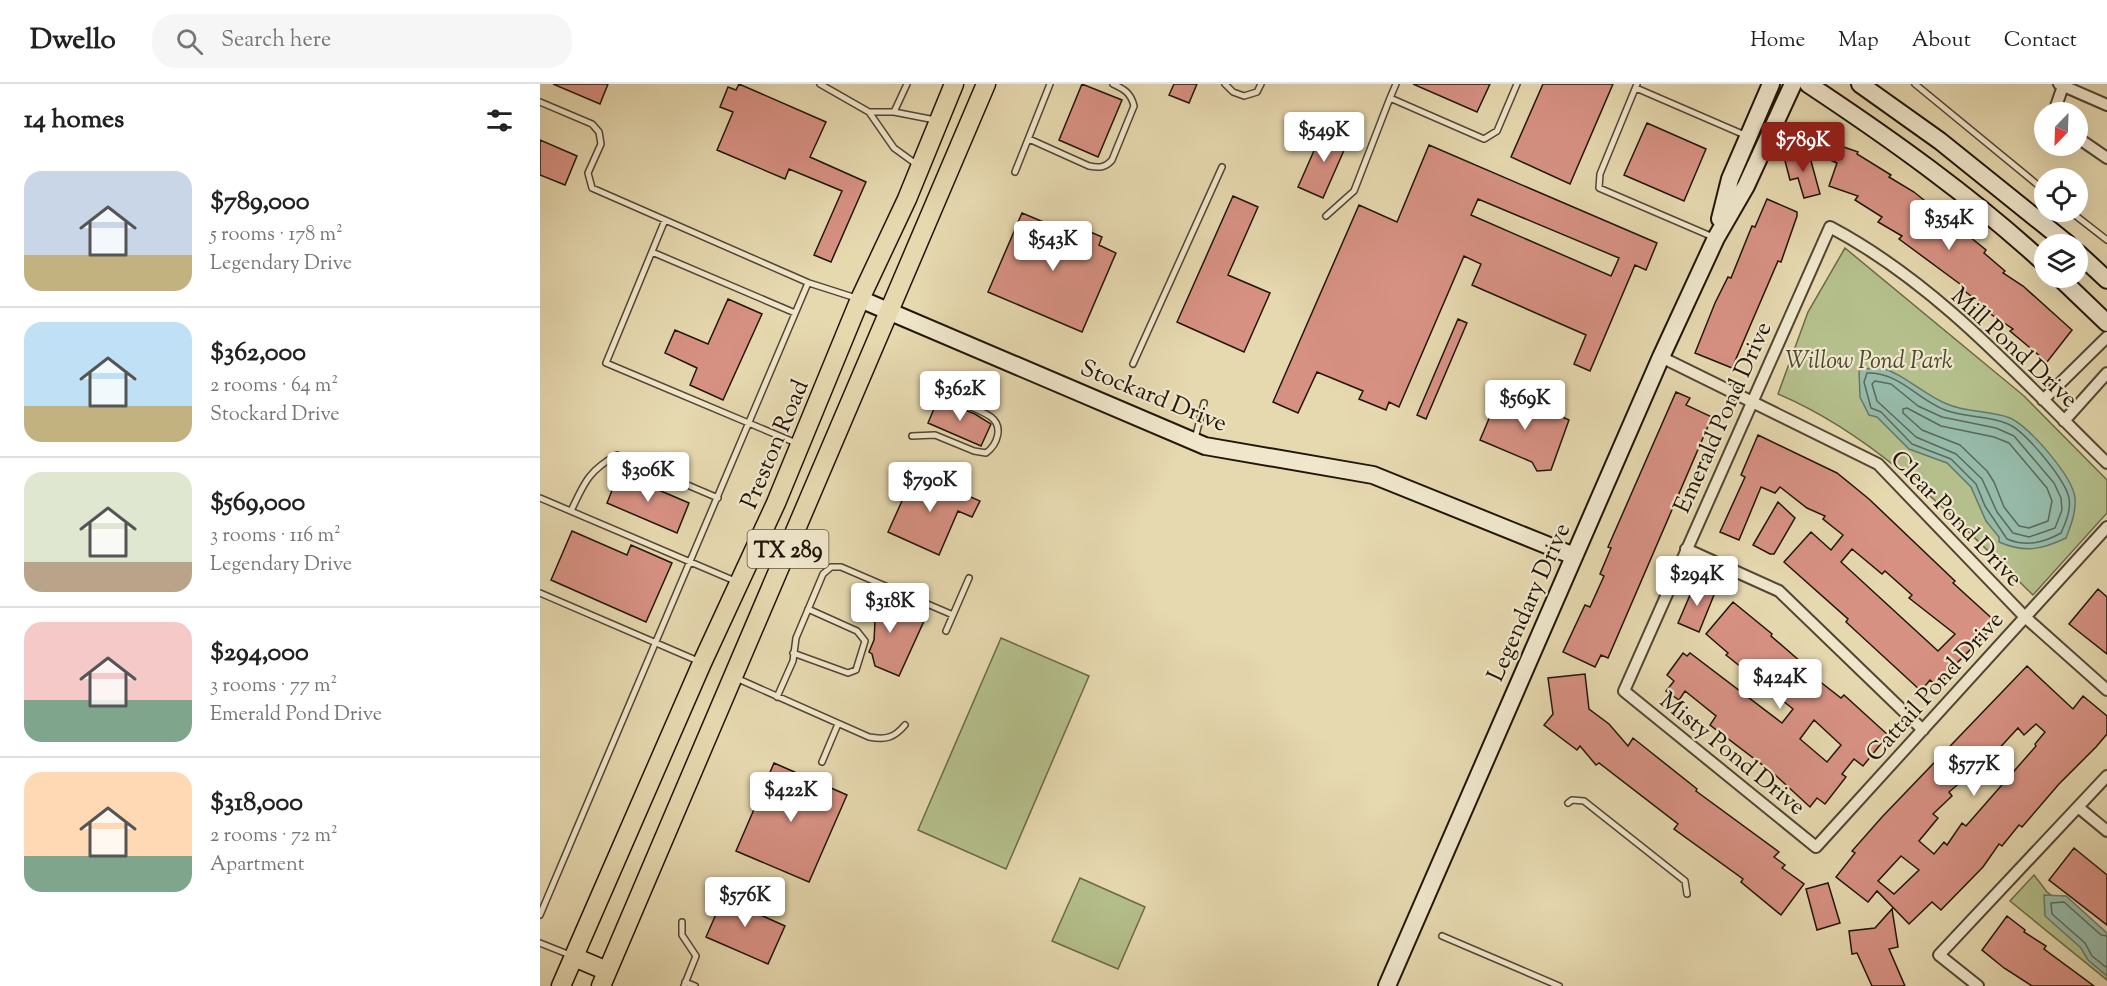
<!DOCTYPE html>
<meta charset="utf-8">
<style>
body{margin:0;font-family:"Sorts Mill Goudy",serif;background:#f6f6f6;color:#222;height:100vh;display:flex;flex-direction:column;font-size:22px;white-space:nowrap}
*{box-sizing:border-box;margin:0}
p{font-size:20px;color:#767676}
.icon{flex:none;width:33px;height:33px;fill:none;stroke:currentColor;stroke-width:2;stroke-linecap:round;stroke-linejoin:round}
.map{position:relative;flex:1;overflow:hidden}
.details{display:flex;flex-direction:column;background:#fff;width:540px}
.details>*{flex:none}
.needle{width:39px;rotate:203deg}
.fabs{position:absolute;left:1494px;top:18px;display:grid;gap:12px}
.fabs a{display:grid;place-items:center;width:54px;height:54px;border-radius:50%;background:#fff;box-shadow:0 6px 24px #0002;font-size:30px}
.price{position:absolute;translate:-50% -51px;padding:0 14px;border-radius:6px;background:#fff;color:#222;font-size:20px;line-height:39px;filter:drop-shadow(0 2px 3px #0008)}
.price::after{content:'';position:absolute;left:50%;top:36px;width:18px;height:14px;margin-left:-9px;background:inherit;clip-path:polygon(0 0,100% 0,50% 100%)}
.price.current{background:#8f2418;color:#fff}
ul{padding:0;list-style:none}
li{display:flex;align-items:center;gap:18px;height:150px;padding:0 24px}
li+li{border-top:2px solid #e0e0e0}
li span{display:grid;place-items:center;flex:none;width:168px;height:120px;border-radius:18px;color:#555}
li>.icon{margin-inline-start:auto}
span .icon{width:72px;height:72px;fill:#fffc;stroke-width:1}
li b{font-size:26px}
h2{display:flex;justify-content:space-between;align-items:center;height:72px;padding:0 24px;font-size:26px}
header{display:flex;align-items:center;gap:36px;box-sizing:border-box;height:84px;padding:0 30px;background:#fff;border-bottom:2px solid #e0e0e0}
header strong{font-size:28px}
nav{display:flex;gap:33px;margin-inline-start:auto;font-size:21px}
.search{width:420px;height:54px;background:#f6f6f6;display:flex;align-items:center;gap:15px;box-sizing:border-box;padding:0 21px;border-radius:24px;color:#767676;font-size:22px}
main{display:flex;flex:1;min-height:0}
.map>svg:first-child{display:block}
.green{fill:#b4bf8b;stroke:#6a6a4a;stroke-width:1.5}
.water{fill:#96baa9;stroke:#677869;stroke-width:1.5}
.lines{fill:none;stroke-linecap:round;stroke-linejoin:round}
.shore{stroke:#5c6859;stroke-width:1.5}
.building{fill:#d79183;stroke:#211609;stroke-width:1.5;fill-rule:evenodd}
.lane-casing{stroke:#524632;stroke-width:8}
.street-casing{stroke:#524632;stroke-width:14}
.secondary-casing{stroke:#211609;stroke-width:20}
.primary-casing{stroke:#211609;stroke-width:21}
.lane{stroke:#efe6cb;stroke-width:5}
.street{stroke:#efe6cb;stroke-width:10}
.secondary{stroke:#efe6cb;stroke-width:16}
.primary{stroke:#e6d8af;stroke-width:18}
.labels{text-anchor:middle;stroke-width:4.5;stroke-linejoin:round;paint-order:stroke}
.shield{fill:#efe6cb;stroke:#5f5443;stroke-width:1.5}
.shield-label{font-size:22px;font-weight:bold;fill:#211609}
.street-label{font-size:24px;fill:#211609;stroke:#efe6cb}
.park-label{font-size:24px;font-style:italic;fill:#4d4930;stroke:#efe6cb}
</style>
<header>
<strong>Dwello</strong>
<div class="search"><svg class="icon" aria-label="search" viewBox="0 0 24 24"><circle cx="10" cy="10" r="6"/><path d="M15 15l6 6"/></svg>Search here</div>
<nav><a>Home</a><a>Map</a><a>About</a><a>Contact</a></nav>
</header>
<main>
<section class="details">
<h2>14 homes<svg class="icon" aria-label="filters" viewBox="0 0 24 24"><path d="M4 7h16M4 17h16"/><circle cx="9" cy="7" r="2"/><circle cx="15" cy="17" r="2"/></svg></h2>
<ul>
<li><span style="background:linear-gradient(#c9d6e8 70%,#c2b280 0)"><svg class="icon" aria-label="home" viewBox="0 0 24 24"><path d="M3 11l9-7 9 7M6 9v11h12V9"/></svg></span><div><b>$789,000</b><p>5 rooms · 178 m²</p><p>Legendary Drive</p></div></li>
<li><span style="background:linear-gradient(#bfe0f5 70%,#c2b280 0)"><svg class="icon" aria-label="home" viewBox="0 0 24 24"><path d="M3 11l9-7 9 7M6 9v11h12V9"/></svg></span><div><b>$362,000</b><p>2 rooms · 64 m²</p><p>Stockard Drive</p></div></li>
<li><span style="background:linear-gradient(#dfe7d0 75%,#b9a48a 0)"><svg class="icon" aria-label="home" viewBox="0 0 24 24"><path d="M3 11l9-7 9 7M6 9v11h12V9"/></svg></span><div><b>$569,000</b><p>3 rooms · 116 m²</p><p>Legendary Drive</p></div></li>
<li><span style="background:linear-gradient(#f6c9c9 65%,#7fa58c 0)"><svg class="icon" aria-label="home" viewBox="0 0 24 24"><path d="M3 11l9-7 9 7M6 9v11h12V9"/></svg></span><div><b>$294,000</b><p>3 rooms · 77 m²</p><p>Emerald Pond Drive</p></div></li>
<li><span style="background:linear-gradient(#ffd9b3 70%,#7fa58c 0)"><svg class="icon" aria-label="home" viewBox="0 0 24 24"><path d="M3 11l9-7 9 7M6 9v11h12V9"/></svg></span><div><b>$318,000</b><p>2 rooms · 72 m²</p><p>Apartment</p></div></li>
</ul>
</section>
<div class="map">
<svg width="1567" height="902" viewBox="0 0 1567 902">
<rect width="100%" height="100%" fill="#e6d8af"/>
<filter id="stains"><feTurbulence type="fractalNoise" baseFrequency=".00333" numOctaves="4"/><feColorMatrix values="0 0 0 0 .2 0 0 0 0 .09 0 0 0 0 .02 0 0 0 .5 -.17"/></filter>
<radialGradient id="worn" r=".72"><stop offset=".6" stop-color="#630" stop-opacity="0"/><stop offset="1" stop-color="#630" stop-opacity=".3"/></radialGradient>
<path class="green" d="M 1305,164 L 1484,312 L 1567,396 L 1567,429 L 1493,511 C 1415,435 1339,353 1238,310 L 1268,228 Z
M 461,554 L 549,592 L 466,785 L 378,746 Z
M 1494,791 L 1507,808 L 1567,854 L 1567,896 L 1470,817 Z
M 540,794 L 605,823 L 578,885 L 512,857 Z"/>
<path class="water" d="M 1339,283 C 1365,290 1382,310 1407,320 C 1427,329 1450,326 1470,334 C 1489,342 1533,393 1535,414 C 1536,429 1531,441 1526,454 C 1501,466 1484,469 1459,458 L 1459,453 L 1446,437 L 1431,403 L 1407,379 L 1369,365 L 1337,333 L 1329,331 L 1320,313 L 1319,286 Z
M 1504,811 L 1526,812 L 1567,849 L 1567,892 L 1548,876 L 1541,864 L 1505,832 Z"/>
<g class="lines">
<path class="shore" d="M 1327,289 C 1359,288 1377,315 1405,326 C 1425,334 1448,331 1468,340 C 1485,347 1525,395 1529,414 C 1531,426 1526,438 1521,449 C 1503,459 1486,463 1467,455 L 1445,422 L 1436,400 L 1411,375 L 1372,360 L 1341,328 L 1331,324 L 1324,298 Z
M 1335,297 L 1351,300 L 1378,322 L 1402,333 L 1456,344 L 1474,352 L 1514,399 L 1521,414 L 1522,426 L 1515,444 L 1489,453 L 1473,449 L 1457,428 L 1442,395 L 1416,370 L 1376,353 L 1337,317 L 1332,300 Z
M 1367,324 L 1401,342 L 1454,353 L 1469,359 L 1507,404 L 1512,417 L 1508,437 L 1489,444 L 1479,442 L 1464,423 L 1454,398 L 1447,387 L 1420,361 L 1382,346 L 1363,329 L 1363,325 Z
M 1567,852 L 1561,851 L 1524,818 L 1511,819 L 1512,830 L 1545,859 L 1552,872 L 1567,884"/>
</g>
<path class="building" d="M 13,0 L 68,0 L 60,20 Z
M 199,0 L 286,38 L 270,73 L 326,98 L 291,178 L 274,171 L 302,107 L 249,85 L 245,95 L 177,66 L 193,28 L 180,23 L 188,3 L 196,6 Z
M 542,0 L 582,16 L 558,73 L 519,56 Z
M 634,0 L 657,0 L 649,19 L 629,11 Z
M 873,0 L 950,0 L 937,28 Z
M 1003,0 L 1073,0 L 1030,100 L 971,73 Z
M 1107,39 L 1166,65 L 1144,117 L 1084,91 Z
M 784,44 L 809,55 L 783,114 L 758,103 Z
M 0,56 L 37,72 L 25,101 L 0,91 Z
M 1295,60 L 1318,68 L 1317,70 L 1351,91 L 1349,93 L 1374,108 L 1446,166 L 1444,169 L 1465,187 L 1463,189 L 1483,202 L 1532,246 L 1507,278 L 1470,247 L 1473,245 L 1446,227 L 1447,225 L 1422,205 L 1424,203 L 1359,155 L 1362,152 L 1338,138 L 1342,133 L 1315,116 L 1318,112 L 1289,102 L 1297,79 L 1290,76 Z
M 889,61 L 1117,159 L 1106,186 L 1095,181 L 1050,287 L 1034,280 L 1046,251 L 932,201 L 941,180 L 924,172 L 859,323 L 849,318 L 846,326 L 819,315 L 823,307 L 777,288 L 758,329 L 733,318 L 819,121 L 857,138 ZM 938,115 L 1079,174 L 1071,192 L 931,131 Z
M 1268,66 L 1280,110 L 1264,114 L 1258,94 L 1250,96 L 1244,73 Z
M 693,112 L 718,123 L 688,191 L 730,209 L 704,268 L 637,238 Z
M 1227,115 L 1257,128 L 1257,132 L 1241,178 L 1238,177 L 1192,284 L 1155,269 L 1175,219 L 1188,193 L 1191,194 L 1212,142 L 1215,143 Z
M 482,129 L 544,155 L 548,147 L 562,153 L 559,161 L 576,169 L 542,248 L 448,208 Z
M 188,215 L 222,230 L 183,316 L 150,301 L 157,284 L 125,269 L 135,246 L 168,260 Z
M 918,235 L 927,239 L 886,335 L 877,331 Z
M 961,306 L 1029,336 L 1011,386 L 997,387 L 992,378 L 940,356 Z
M 1136,308 L 1150,314 L 1146,321 L 1172,333 L 1068,574 L 1061,571 L 1055,583 L 1023,568 L 1045,521 L 1050,523 L 1064,492 L 1060,490 L 1071,464 L 1068,463 Z
M 398,315 L 435,330 L 451,340 L 441,362 L 388,339 Z
M 1218,351 L 1297,389 L 1329,415 L 1415,497 L 1413,499 L 1457,539 L 1415,581 L 1398,603 L 1390,596 L 1381,607 L 1306,538 L 1308,535 L 1244,478 L 1271,448 L 1291,466 L 1303,451 L 1283,435 L 1285,432 L 1267,424 L 1240,403 L 1235,409 L 1221,403 L 1199,456 L 1180,448 L 1205,393 L 1201,391 ZM 1312,465 L 1342,490 L 1345,487 L 1372,511 L 1369,514 L 1415,550 L 1398,567 L 1301,478 Z
M 375,388 L 440,417 L 432,433 L 418,427 L 399,471 L 348,448 Z
M 79,389 L 149,419 L 137,449 L 67,419 Z
M 1238,418 L 1255,434 L 1234,470 L 1230,470 L 1213,461 Z
M 32,447 L 87,471 L 91,461 L 132,479 L 106,538 L 11,496 Z
M 1156,497 L 1176,506 L 1159,548 L 1138,539 Z
M 1558,505 L 1567,513 L 1567,570 L 1529,540 Z
M 324,510 L 384,537 L 359,592 L 335,582 L 332,570 L 329,568 L 334,556 L 335,538 L 315,530 Z
M 1193,518 L 1232,550 L 1231,552 L 1276,591 L 1274,593 L 1301,614 L 1304,611 L 1348,651 L 1323,682 L 1314,675 L 1302,690 L 1306,693 L 1285,720 L 1277,714 L 1270,723 L 1233,689 L 1170,641 L 1176,632 L 1145,607 L 1139,616 L 1126,607 L 1134,597 L 1127,591 L 1143,569 L 1147,572 L 1150,569 L 1242,639 L 1253,625 L 1186,571 L 1188,569 L 1166,550 ZM 1274,636 L 1301,661 L 1287,678 L 1260,655 Z
M 1487,582 L 1533,625 L 1543,612 L 1567,632 L 1567,650 L 1556,663 L 1519,700 L 1482,743 L 1479,741 L 1462,762 L 1459,760 L 1443,783 L 1401,826 L 1392,818 L 1369,840 L 1337,807 L 1328,818 L 1296,793 L 1315,769 L 1312,767 L 1342,733 ZM 1496,640 L 1505,648 L 1495,660 L 1496,662 L 1426,742 L 1422,739 L 1407,761 L 1404,758 L 1394,770 L 1379,757 L 1398,734 L 1393,730 L 1412,712 L 1409,708 L 1436,685 L 1442,692 L 1459,676 L 1454,670 L 1478,644 L 1484,651 ZM 1361,772 L 1379,786 L 1354,810 L 1338,797 Z
M 1045,590 L 1049,625 L 1069,640 L 1088,662 L 1093,654 L 1157,705 L 1156,707 L 1239,768 L 1234,773 L 1245,781 L 1242,784 L 1264,800 L 1241,831 L 1201,798 L 1203,795 L 1134,745 L 1138,740 L 1059,679 L 1056,681 L 1040,662 L 1037,666 L 1004,641 L 1013,630 L 1008,594 Z
M 234,679 L 307,711 L 269,798 L 196,767 Z
M 1534,764 L 1567,791 L 1567,841 L 1509,796 Z
M 1288,799 L 1300,839 L 1277,846 L 1266,805 Z
M 187,805 L 220,820 L 216,829 L 245,842 L 228,880 L 166,853 Z
M 1352,825 L 1358,863 L 1349,865 L 1365,902 L 1332,902 L 1317,869 L 1312,870 L 1309,847 L 1335,844 Z
M 1467,832 L 1485,846 L 1484,848 L 1506,862 L 1504,865 L 1554,902 L 1492,902 L 1464,884 L 1442,866 Z"/>
<g class="lines">
<g class="lane-casing">
<path id="lane" d="M 280,0 L 329,28 L 354,64 L 376,80
M 685,0 L 693,8 L 704,12 L 717,8 L 721,0
M 856,0 L 850,14 L 944,55 L 957,47 L 977,0
M 1097,0 L 1060,90 L 1059,104 L 1173,153
M 1375,0 L 1504,106
M 1096,4 L 1207,52
M 0,18 L 52,40 L 59,48 L 61,60 L 48,89 L 52,104 L 269,199 L 316,214
M 329,28 L 354,28 L 395,36
M 354,28 L 367,0
M 489,55 L 549,82 C 559,84 565,84 572,76 L 594,22 C 591,9 584,5 573,0
M 475,88 L 510,0
M 1531,128 L 1567,156
M 786,132 L 814,107 L 850,14
M 125,136 L 66,279 L 256,359
M 112,168 L 255,229
M 593,280 L 682,83
M 372,352 L 395,351 L 434,367 L 446,369 C 457,361 464,343 451,333 C 435,322 404,313 385,305
M 655,355 L 664,319
M 0,414 L 195,497
M 31,427 C 44,399 49,386 77,371 L 178,414
M 0,509 L 158,577
M 406,547 L 429,494
M 253,569 L 308,589 L 316,586 L 325,557 L 317,547 L 268,525
M 196,594 L 329,653 C 346,656 354,654 365,641
M 237,613 L 253,577 L 256,554 L 283,490 L 291,483 L 301,483 L 413,531
M 282,678 L 298,640
M 1028,719 L 1032,716 L 1044,717 L 1145,797 L 1147,810
M 0,831 L 268,199
M 142,838 L 142,851 L 156,872 L 144,902
M 902,852 L 1019,902
M 0,859 L 30,871
M 145,898 L 155,902"/>
</g>
<g class="street-casing">
<path id="street" d="M 1519,0 L 1567,21
M 1514,28 L 1523,2
M 1538,54 L 1567,74
M 1121,273 L 1338,380 L 1485,533 L 1567,606
M 1503,316 L 1567,253
M 1524,337 L 1567,289
M 1567,379 C 1481,295 1398,200 1290,143 L 1084,607 L 1276,763 L 1567,443
M 1146,465 L 1239,507 L 1383,646
M 1538,723 L 1567,747
M 1438,902 L 1399,871 L 1567,692"/>
</g>
<g class="secondary-casing">
<path id="secondary" d="M 1268,0 C 1351,55 1431,112 1504,179
M 1320,0 L 1400,57 L 1528,160
M 1180,135 L 1190,95 L 1231,0
M 1538,169 L 1567,196
M 1520,194 L 1567,239
M 320,215 L 665,362 L 833,391 L 1034,472
M 847,902 L 1121,273 L 1176,154 L 1206,102 L 1253,0"/>
</g>
<g class="primary-casing">
<path id="primary" d="M 34,873 L 67,887
M 21,902 L 162,579 L 236,419 L 320,215 L 367,115 L 414,0
M 61,902 L 446,0"/>
</g>
<use href="#lane" class="lane"/>
<use href="#street" class="street"/>
<use href="#secondary" class="secondary"/>
<use href="#primary" class="primary"/>
</g>
<g class="labels">
<rect class="shield" x="207.5" y="446" width="81" height="38" rx="4.5"/>
<g class="shield-label">
<text x="248" y="473">TX 289</text>
</g>
<g class="street-label">
<text transform="translate(1475 263) rotate(43)" y="8">Mill Pond Drive</text>
<text transform="translate(614 311) rotate(22)" y="8">Stockard Drive</text>
<text transform="translate(1182 333) rotate(-66)" y="8">Emerald Pond Drive</text>
<text transform="translate(234 360) rotate(-67)" y="8">Preston Road</text>
<text transform="translate(1417 434) rotate(46)" y="8">Clear Pond Drive</text>
<text transform="translate(988 518) rotate(-66)" y="8">Legendary Drive</text>
<text transform="translate(1394 602) rotate(-48)" y="8">Cattail Pond Drive</text>
<text transform="translate(1193 669) rotate(39)" y="8">Misty Pond Drive</text>
</g>
<g class="park-label">
<text x="1329" y="284">Willow Pond Park</text>
</g>
</g>
<rect width="100%" height="100%" filter="url(#stains)"/>
<rect width="100%" height="100%" fill="url(#worn)"/>
</svg>
<div class="fabs">
<a><svg class="needle" viewBox="-14 -14 28 28"><path d="M0-13l5 13h-10z" fill="#e53935"/><path d="M0 13l5-13h-10z" fill="#767676"/></svg></a>
<a><svg class="icon" aria-label="locate" viewBox="0 0 24 24"><circle cx="12" cy="12" r="6"/><path d="M12 2v4M12 18v4M2 12h4M18 12h4"/></svg></a>
<a><svg class="icon" aria-label="layers" viewBox="0 0 24 24"><path d="M12 4l9 5-9 5-9-5zM3 14l9 5 9-5"/></svg></a>
</div>
<b class="price" style="left:784px;top:79px">$549K</b>
<b class="price current" style="left:1263px;top:89px">$789K</b>
<b class="price" style="left:1409px;top:167px">$354K</b>
<b class="price" style="left:513px;top:188px">$543K</b>
<b class="price" style="left:420px;top:338px">$362K</b>
<b class="price" style="left:985px;top:347px">$569K</b>
<b class="price" style="left:108px;top:419px">$306K</b>
<b class="price" style="left:390px;top:429px">$790K</b>
<b class="price" style="left:1157px;top:523px">$294K</b>
<b class="price" style="left:350px;top:550px">$318K</b>
<b class="price" style="left:1240px;top:626px">$424K</b>
<b class="price" style="left:1434px;top:713px">$577K</b>
<b class="price" style="left:251px;top:739px">$422K</b>
<b class="price" style="left:205px;top:844px">$576K</b>
</div>
</main>
